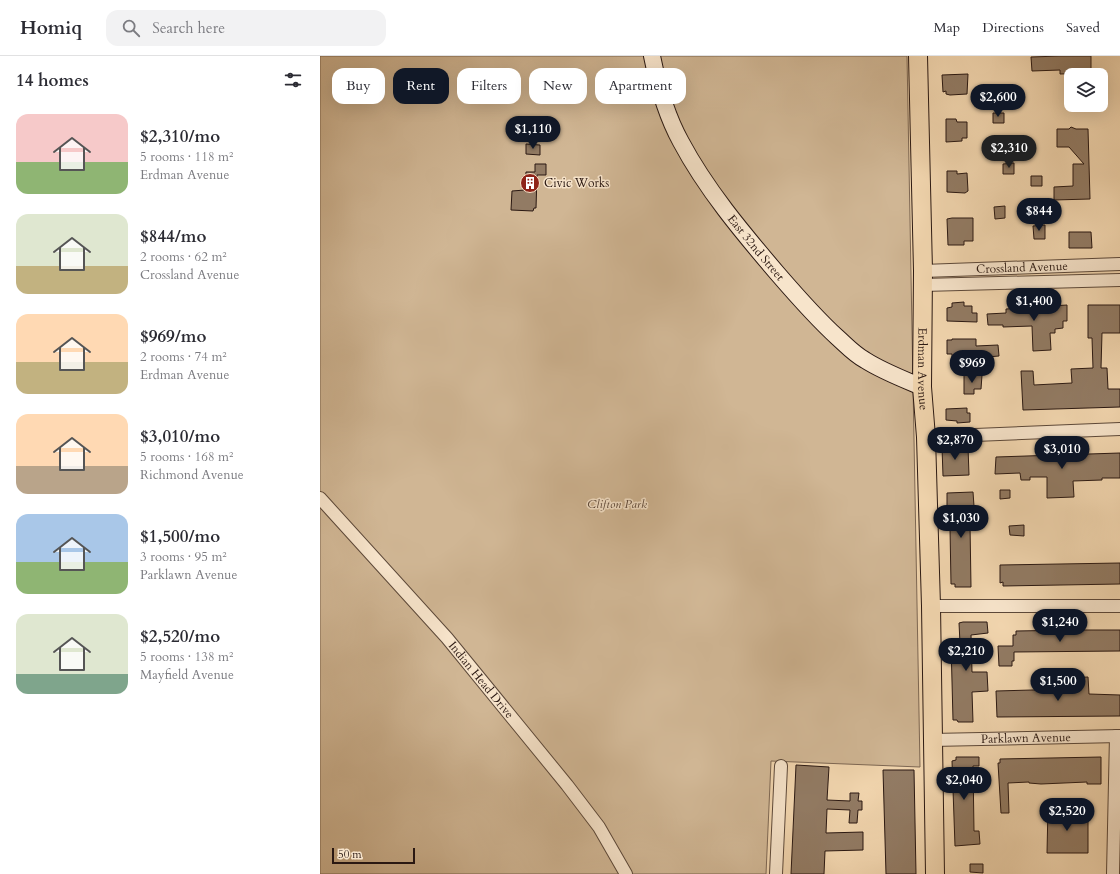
<!DOCTYPE html>
<meta charset="utf-8">
<style>
body{margin:0;font-family:Cardo,serif;background:#f2f2f3;color:#2b2b33;height:100vh;display:flex;flex-direction:column;font-size:15px;white-space:nowrap}
*{box-sizing:border-box;margin:0}
p{font-size:13px;color:#7c7c81}
.icon{flex:none;width:22px;height:22px;fill:none;stroke:currentColor;stroke-width:2;stroke-linecap:round;stroke-linejoin:round}
.map{position:relative;flex:1;overflow:hidden}
.side{display:flex;flex-direction:column;background:#fff;width:320px}
.side>*{flex:none}
.hud{position:absolute;left:12px;top:12px;width:380px;height:36px;display:flex;gap:8px}
.controls{position:absolute;left:744px;top:12px;display:grid;gap:8px}
.controls a{display:grid;place-items:center;width:44px;height:44px;border-radius:8px;background:#fff;box-shadow:0 4px 16px #0002;font-size:20px}
.scale{position:absolute;left:12px;bottom:10px;width:83px;box-sizing:border-box;padding-left:4px;border:2px solid #2a1812;border-top:0;font-size:11px;line-height:14px;white-space:nowrap;color:#2a1812;-webkit-text-stroke:3px #f7e4cb;paint-order:stroke}
.price{position:absolute;translate:-50% -34px;padding:0 9px;border-radius:14px;background:#111827;color:#fff;font-size:13px;line-height:26px;filter:drop-shadow(0 1px 2px #0008)}
.price::after{content:'';position:absolute;left:50%;top:24px;width:12px;height:9px;margin-left:-6px;background:inherit;clip-path:polygon(0 0,100% 0,50% 100%)}
.price.on{background:#222;color:#fff}
ul{padding:0;list-style:none}
li{display:flex;align-items:center;gap:12px;height:100px;padding:0 16px}
li span{display:grid;place-items:center;flex:none;width:112px;height:80px;border-radius:12px;color:#555}
li>.icon{margin-inline-start:auto}
span .icon{width:48px;height:48px;fill:#fffc;stroke-width:1}
li b{font-size:17px}
h2{display:flex;justify-content:space-between;align-items:center;height:48px;padding:0 16px;font-size:17px}
.tag{padding:0 14px;border-radius:12px;background:#fff;box-shadow:0 4px 16px #0002;font-size:14px;line-height:36px}
.tag.on{background:#111827;color:#fff}
header{display:flex;align-items:center;gap:24px;box-sizing:border-box;height:56px;padding:0 20px;background:#fff;border-bottom:1px solid #e1e1e2}
header strong{font-size:19px}
nav{display:flex;gap:22px;margin-inline-start:auto;font-size:14px}
.search{width:280px;height:36px;background:#f2f2f3;display:flex;align-items:center;gap:10px;box-sizing:border-box;padding:0 14px;border-radius:12px;color:#7c7c81;font-size:15px}
main{display:flex;flex:1;min-height:0}
.map>svg:first-child{display:block}
.green{fill:#d0b694;stroke:#7d6753}
.building{fill:#927b64;stroke:#2a1812}
.lines{fill:none;stroke-linecap:round;stroke-linejoin:round}
.street-casing{stroke:#5c4839;stroke-width:14}
.secondary-casing{stroke:#2a1812;stroke-width:18}
.primary-casing{stroke:#2a1812;stroke-width:20}
.street{stroke:#f7e4cb;stroke-width:12}
.secondary{stroke:#f7e4cb;stroke-width:16}
.primary{stroke:#f2d6af;stroke-width:18}
.labels{text-anchor:middle;stroke-width:3;stroke-linejoin:round;paint-order:stroke}
.poi-label{font-size:12px;fill:#2a1812;stroke:#f7e4cb;text-anchor:start}
.street-label{font-size:12px;fill:#2a1812;stroke:#f7e4cb}
.park-label{font-size:12px;font-style:italic;fill:#5c4739;stroke:#f7e4cb}
</style>
<header>
<strong>Homiq</strong>
<div class="search"><svg class="icon" aria-label="search" viewBox="0 0 24 24"><circle cx="10" cy="10" r="6"/><path d="M15 15l6 6"/></svg>Search here</div>
<nav><a>Map</a><a>Directions</a><a>Saved</a></nav>
</header>
<main>
<section class="side">
<h2>14 homes<svg class="icon" aria-label="filters" viewBox="0 0 24 24"><path d="M4 7h16M4 17h16"/><circle cx="9" cy="7" r="2"/><circle cx="15" cy="17" r="2"/></svg></h2>
<ul>
<li><span style="background:linear-gradient(#f6c9c9 60%,#8fb573 0)"><svg class="icon" aria-label="home" viewBox="0 0 24 24"><path d="M3 11l9-7 9 7M6 9v11h12V9"/></svg></span><div><b>$2,310/mo</b><p>5 rooms · 118 m²</p><p>Erdman Avenue</p></div></li>
<li><span style="background:linear-gradient(#dfe7d0 65%,#c2b280 0)"><svg class="icon" aria-label="home" viewBox="0 0 24 24"><path d="M3 11l9-7 9 7M6 9v11h12V9"/></svg></span><div><b>$844/mo</b><p>2 rooms · 62 m²</p><p>Crossland Avenue</p></div></li>
<li><span style="background:linear-gradient(#ffd9b3 60%,#c2b280 0)"><svg class="icon" aria-label="home" viewBox="0 0 24 24"><path d="M3 11l9-7 9 7M6 9v11h12V9"/></svg></span><div><b>$969/mo</b><p>2 rooms · 74 m²</p><p>Erdman Avenue</p></div></li>
<li><span style="background:linear-gradient(#ffd9b3 65%,#b9a48a 0)"><svg class="icon" aria-label="home" viewBox="0 0 24 24"><path d="M3 11l9-7 9 7M6 9v11h12V9"/></svg></span><div><b>$3,010/mo</b><p>5 rooms · 168 m²</p><p>Richmond Avenue</p></div></li>
<li><span style="background:linear-gradient(#a9c7e8 60%,#8fb573 0)"><svg class="icon" aria-label="home" viewBox="0 0 24 24"><path d="M3 11l9-7 9 7M6 9v11h12V9"/></svg></span><div><b>$1,500/mo</b><p>3 rooms · 95 m²</p><p>Parklawn Avenue</p></div></li>
<li><span style="background:linear-gradient(#dfe7d0 75%,#7fa58c 0)"><svg class="icon" aria-label="home" viewBox="0 0 24 24"><path d="M3 11l9-7 9 7M6 9v11h12V9"/></svg></span><div><b>$2,520/mo</b><p>5 rooms · 138 m²</p><p>Mayfield Avenue</p></div></li>
</ul>
</section>
<div class="map">
<svg width="800" height="818" viewBox="0 0 800 818">
<rect width="100%" height="100%" fill="#f2d6af"/>
<filter id="stains"><feTurbulence type="fractalNoise" baseFrequency=".005" numOctaves="4"/><feColorMatrix values="0 0 0 0 .2 0 0 0 0 .09 0 0 0 0 .02 0 0 0 .5 -.17"/></filter>
<radialGradient id="worn" r=".72"><stop offset=".6" stop-color="#630" stop-opacity="0"/><stop offset="1" stop-color="#630" stop-opacity=".3"/></radialGradient>
<path class="green" d="M 0,0 L 587,0 L 600,711 L 451,705 L 446,818 L 0,818 Z"/>
<path class="building" d="M 740,0 L 771,0 L 771,17 L 740,18 L 740,14 L 712,15 L 711,1 Z
M 648,18 L 647,38 L 630,39 L 626,38 L 626,35 L 623,36 L 622,19 Z
M 673,57 L 684,57 L 684,67 L 673,67 Z
M 626,63 L 636,63 L 637,66 L 647,66 L 647,82 L 642,82 L 642,85 L 626,86 Z
M 751,71 L 756,73 L 768,73 L 770,143 L 734,144 L 734,131 L 753,130 L 753,108 L 764,108 L 749,91 L 737,91 L 737,73 L 749,73 Z
M 206,88 L 220,89 L 220,99 L 206,98 Z
M 694,107 L 694,118 L 683,118 L 683,108 Z
M 215,108 L 226,108 L 226,119 L 217,119 L 216,152 L 214,152 L 213,155 L 191,154 L 192,135 L 205,134 L 206,116 L 215,116 Z
M 627,115 L 637,115 L 637,118 L 647,117 L 648,135 L 645,137 L 627,136 Z
M 711,120 L 722,120 L 722,130 L 711,130 Z
M 685,150 L 685,162 L 675,163 L 674,151 Z
M 632,162 L 653,162 L 653,185 L 644,185 L 644,189 L 628,189 L 627,163 Z
M 725,169 L 725,183 L 714,183 L 713,170 Z
M 749,176 L 771,176 L 772,192 L 749,192 Z
M 644,246 L 644,250 L 652,250 L 652,257 L 657,257 L 657,266 L 627,265 L 627,252 L 632,251 L 632,247 Z
M 747,249 L 747,265 L 743,265 L 743,272 L 735,273 L 735,277 L 730,277 L 731,294 L 713,295 L 712,270 L 683,271 L 683,269 L 668,269 L 667,258 L 686,257 L 686,253 Z
M 768,249 L 800,249 L 800,277 L 782,277 L 781,312 L 787,312 L 788,333 L 800,333 L 800,351 L 703,354 L 701,315 L 713,315 L 714,329 L 752,327 L 751,313 L 773,312 L 772,282 L 768,282 Z
M 632,283 L 656,283 L 656,290 L 678,289 L 679,300 L 667,301 L 667,298 L 650,297 L 650,299 L 641,299 L 641,301 L 632,301 L 632,298 L 627,298 L 627,284 L 632,284 Z
M 644,319 L 662,319 L 661,333 L 654,333 L 654,338 L 644,338 Z
M 647,352 L 647,357 L 650,357 L 650,366 L 637,367 L 637,365 L 626,364 L 626,353 Z
M 640,389 L 640,391 L 648,391 L 649,419 L 623,420 L 622,391 Z
M 800,397 L 800,422 L 782,422 L 782,424 L 753,425 L 754,441 L 727,442 L 727,421 L 710,421 L 710,424 L 701,424 L 700,417 L 675,418 L 676,401 Z
M 680,434 L 690,434 L 690,442 L 680,443 Z
M 653,436 L 654,450 L 648,450 L 650,469 L 651,531 L 635,531 L 635,528 L 631,528 L 630,472 L 634,472 L 634,469 L 638,469 L 637,451 L 627,452 L 627,437 Z
M 704,469 L 704,480 L 690,479 L 689,470 Z
M 800,507 L 800,528 L 683,530 L 683,526 L 680,527 L 680,509 Z
M 643,566 L 667,566 L 668,577 L 651,579 L 652,616 L 667,616 L 668,635 L 652,636 L 653,666 L 638,666 L 637,664 L 633,664 L 631,587 L 640,587 L 639,567 Z
M 755,574 L 800,574 L 800,595 L 694,596 L 694,605 L 692,605 L 692,610 L 679,610 L 678,590 L 693,590 L 693,579 L 696,579 L 696,575 Z
M 768,621 L 769,638 L 800,639 L 800,660 L 677,661 L 676,635 L 749,633 L 749,622 Z
M 636,701 L 659,701 L 659,710 L 653,710 L 654,775 L 659,775 L 660,788 L 635,790 L 632,705 L 636,704 Z
M 781,701 L 781,728 L 767,728 L 767,726 L 721,728 L 709,727 L 709,726 L 688,727 L 689,757 L 681,757 L 678,707 L 680,707 L 680,703 Z
M 476,709 L 509,711 L 507,744 L 530,745 L 530,737 L 539,737 L 538,745 L 542,745 L 542,754 L 538,754 L 537,767 L 529,767 L 530,754 L 507,753 L 506,777 L 543,776 L 543,794 L 505,795 L 504,818 L 471,818 Z
M 563,714 L 594,714 L 596,818 L 566,818 Z
M 728,751 L 747,751 L 747,757 L 768,757 L 768,797 L 727,797 Z
M 650,808 L 663,808 L 663,817 L 650,816 Z"/>
<g class="lines">
<g class="street-casing">
<g id="street">
<path id="s1" d="M 603,215 L 800,208"/>
<path d="M 603,229 L 800,224"/>
<path d="M 606,381 L 800,373"/>
<path id="s2" d="M 0,442 L 127,582 L 247,729 L 279,771 L 306,818"/>
<path d="M 611,550 L 800,550"/>
<path id="s3" d="M 612,684 L 800,680"/>
<path d="M 456,818 L 461,710"/>
<path d="M 793,818 L 796,680"/>
</g>
</g>
<g class="secondary-casing">
<g id="secondary">
<path id="s4" d="M 332,0 C 338,30 346,59 361,86 C 386,133 422,176 457,217 C 476,239 495,261 517,281 C 526,289 534,298 545,304 C 562,315 583,323 602,331"/>
</g>
</g>
<g class="primary-casing">
<g id="primary">
<path id="s5" d="M 598,0 L 603,215 L 602,331 L 606,381 L 611,550 L 615,818"/>
</g>
</g>
<use href="#street" class="street"/>
<use href="#secondary" class="secondary"/>
<use href="#primary" class="primary"/>
</g>
<defs>
<g id="building-disc" transform="scale(1)"><circle r="9.5" fill="#8f2418" stroke="#f7e4cb"/><path d="M-4-6H4V6H1V3H-1V6H-4ZM-2.5-4.3h1.7v1.8h-1.7ZM.8-4.3h1.7v1.8H.8ZM-2.5-1h1.7V.8h-1.7ZM.8-1h1.7V.8H.8Z" fill="#fff"/></g>
</defs>
<g fill-rule="evenodd">
<use href="#building-disc" x="210" y="127"/>
</g>
<g class="labels">
<g class="poi-label">
<text x="224" y="131">Civic Works</text>
</g>
<g class="street-label">
<text dy="4" stroke="none"><textPath href="#s4" startOffset="221">East 32nd Street</textPath></text>
<text dy="4" stroke="none"><textPath href="#s1" startOffset="99">Crossland Avenue</textPath></text>
<text dy="4" stroke="none"><textPath href="#s5" startOffset="313">Erdman Avenue</textPath></text>
<text dy="4" stroke="none"><textPath href="#s2" startOffset="243">Indian Head Drive</textPath></text>
<text dy="4" stroke="none"><textPath href="#s3" startOffset="94">Parklawn Avenue</textPath></text>
</g>
<g class="park-label">
<text x="297" y="452">Clifton Park</text>
</g>
</g>
<rect width="100%" height="100%" filter="url(#stains)"/>
<rect width="100%" height="100%" fill="url(#worn)"/>
</svg>
<div class="controls">
<a><svg class="icon" aria-label="layers" viewBox="0 0 24 24"><path d="M12 4l9 5-9 5-9-5zM3 14l9 5 9-5"/></svg></a>
</div>
<div class="scale">50 m</div>
<b class="price" style="left:678px;top:62px">$2,600</b>
<b class="price" style="left:213px;top:94px">$1,110</b>
<b class="price on" style="left:689px;top:113px">$2,310</b>
<b class="price" style="left:719px;top:176px">$844</b>
<b class="price" style="left:714px;top:266px">$1,400</b>
<b class="price" style="left:652px;top:328px">$969</b>
<b class="price" style="left:635px;top:405px">$2,870</b>
<b class="price" style="left:742px;top:414px">$3,010</b>
<b class="price" style="left:641px;top:483px">$1,030</b>
<b class="price" style="left:740px;top:587px">$1,240</b>
<b class="price" style="left:646px;top:616px">$2,210</b>
<b class="price" style="left:738px;top:646px">$1,500</b>
<b class="price" style="left:644px;top:745px">$2,040</b>
<b class="price" style="left:747px;top:776px">$2,520</b>
<div class="hud">
<a class="tag">Buy</a>
<a class="tag on">Rent</a>
<a class="tag">Filters</a>
<a class="tag">New</a>
<a class="tag">Apartment</a>
</div>
</div>
</main>
